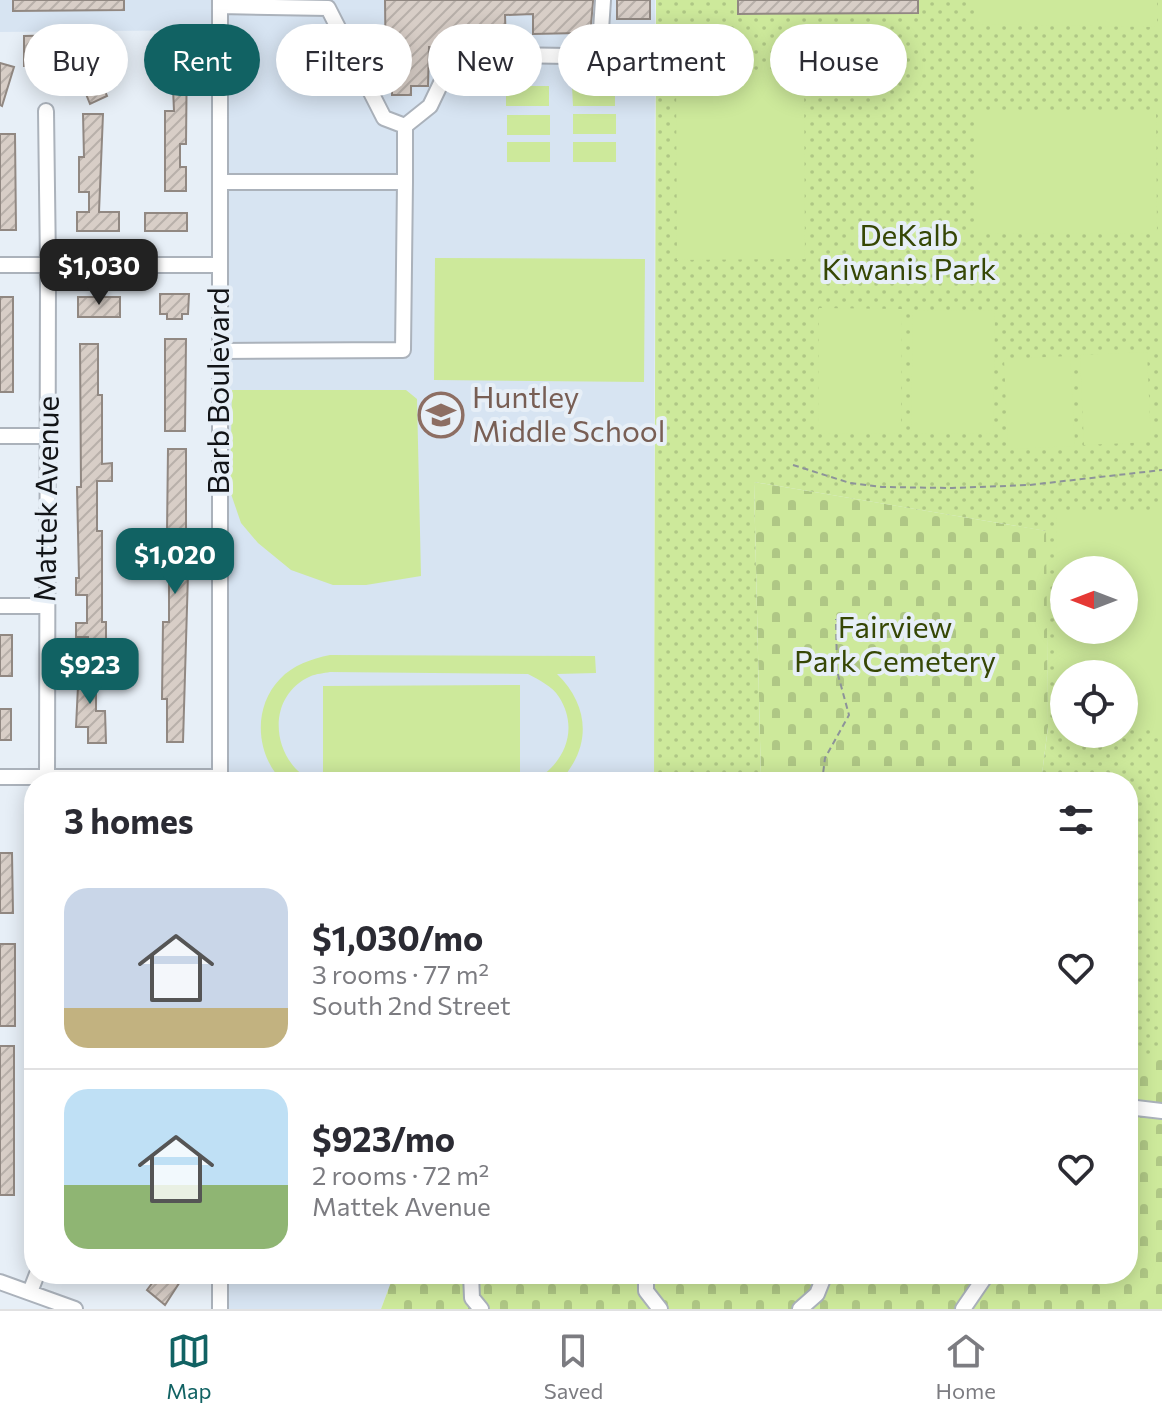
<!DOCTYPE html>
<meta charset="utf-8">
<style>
body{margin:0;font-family:Commissioner,sans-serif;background:#f2f2f3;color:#2b2b33;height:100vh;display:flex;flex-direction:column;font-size:30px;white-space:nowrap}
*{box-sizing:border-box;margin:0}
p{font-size:26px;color:#7c7c81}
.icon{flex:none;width:44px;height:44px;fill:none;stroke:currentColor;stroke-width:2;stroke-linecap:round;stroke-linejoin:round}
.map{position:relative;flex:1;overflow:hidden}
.details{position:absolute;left:24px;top:772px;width:1114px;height:512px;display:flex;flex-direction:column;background:#fff;border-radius:32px;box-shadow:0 4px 20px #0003}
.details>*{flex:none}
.top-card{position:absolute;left:24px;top:24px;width:1114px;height:72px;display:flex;gap:16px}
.needle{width:52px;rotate:270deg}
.buttons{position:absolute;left:1050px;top:556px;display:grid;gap:16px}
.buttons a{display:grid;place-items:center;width:88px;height:88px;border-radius:50%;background:#fff;box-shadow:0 4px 20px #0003;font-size:40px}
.price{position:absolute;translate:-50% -68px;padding:0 18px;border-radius:16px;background:#116263;color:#fff;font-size:26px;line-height:52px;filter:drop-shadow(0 2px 4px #0008)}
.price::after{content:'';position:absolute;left:50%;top:48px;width:24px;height:18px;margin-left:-12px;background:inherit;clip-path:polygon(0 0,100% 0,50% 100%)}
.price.current{background:#222;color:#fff}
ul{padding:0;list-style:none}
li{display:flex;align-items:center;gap:24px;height:200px;padding:0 40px}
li+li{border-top:2px solid #e1e1e2}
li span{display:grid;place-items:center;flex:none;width:224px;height:160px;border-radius:24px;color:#555}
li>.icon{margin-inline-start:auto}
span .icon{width:96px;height:96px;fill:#fffc;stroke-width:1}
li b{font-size:34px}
h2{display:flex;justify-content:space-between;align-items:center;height:96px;padding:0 40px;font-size:34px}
.chip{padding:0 28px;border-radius:36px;background:#fff;box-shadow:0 4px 20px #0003;font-size:28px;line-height:72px}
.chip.current{background:#116263;color:#fff}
.tab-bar{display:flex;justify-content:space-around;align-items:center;height:112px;border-top:2px solid #e1e1e2;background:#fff;font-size:22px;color:#7c7c81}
.tab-bar a{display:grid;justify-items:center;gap:4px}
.tab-bar .current{color:#116263}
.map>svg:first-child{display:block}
.built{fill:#d7e4f2}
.cemetery{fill:url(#cemetery-stones)}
.park{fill:url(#park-dots);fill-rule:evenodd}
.pitch{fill:#cde99b;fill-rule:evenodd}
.building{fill:url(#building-hatch);stroke:#918882;stroke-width:2}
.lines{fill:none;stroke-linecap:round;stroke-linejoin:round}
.minor-casing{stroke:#abb2bb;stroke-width:18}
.path{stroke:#8d9399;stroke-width:2;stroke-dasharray:6 4;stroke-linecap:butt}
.minor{stroke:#fff;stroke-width:14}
.labels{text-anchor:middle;stroke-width:8;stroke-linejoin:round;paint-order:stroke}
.park-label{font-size:30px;fill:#364705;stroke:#e7eff7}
.street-label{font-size:30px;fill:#121417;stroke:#e7eff7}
.education-label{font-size:30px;fill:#785e54;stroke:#e7eff7;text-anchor:start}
</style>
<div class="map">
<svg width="1162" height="1309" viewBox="0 0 1162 1309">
<defs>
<pattern id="cemetery-stones" width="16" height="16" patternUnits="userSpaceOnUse" patternTransform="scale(2)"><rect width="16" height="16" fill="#cde99b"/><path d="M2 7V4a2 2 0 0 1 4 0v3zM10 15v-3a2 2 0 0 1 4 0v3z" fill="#afc785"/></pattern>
<pattern id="park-dots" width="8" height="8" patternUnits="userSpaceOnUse" patternTransform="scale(2)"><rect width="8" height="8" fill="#cde99b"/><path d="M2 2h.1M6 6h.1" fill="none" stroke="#afc785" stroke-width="1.8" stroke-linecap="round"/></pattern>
<pattern id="building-hatch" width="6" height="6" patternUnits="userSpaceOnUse" patternTransform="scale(2)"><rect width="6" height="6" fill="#d8cec7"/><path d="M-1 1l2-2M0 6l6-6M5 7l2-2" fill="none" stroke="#b8b0aa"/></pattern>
</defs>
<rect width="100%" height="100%" fill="#e7eff7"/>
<path class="built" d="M 0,0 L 214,0 L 215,30 L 0,32 Z
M 228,0 L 655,0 L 654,782 L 228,782 Z
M 228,1274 L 394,1274 L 381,1309 L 228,1309 Z"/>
<path class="cemetery" d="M 754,482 L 1047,531 L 1048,727 L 1041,782 L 761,782 Z
M 1128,1056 L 1162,1056 L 1162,1309 L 381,1309 L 394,1274 L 1128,1274 Z"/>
<path class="park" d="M 656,0 L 1162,0 L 1162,1056 L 1128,1056 L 1128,782 L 1041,782 L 1048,727 L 1046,531 L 754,482 L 761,782 L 654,782 ZM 1064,570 L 1124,570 L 1124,630 L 1064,630 ZM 1064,674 L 1124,674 L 1124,734 L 1064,734 Z"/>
<path class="pitch" d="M 976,0 L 1157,0 L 1157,27 L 976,24 Z
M 804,71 L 805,259 L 677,260 L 676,72 Z
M 506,86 L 549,86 L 549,106 L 506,106 Z
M 572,86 L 615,86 L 615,106 L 573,106 Z
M 977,110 L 1156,110 L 1157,233 L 977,234 Z
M 573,114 L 616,114 L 616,134 L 573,134 Z
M 507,115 L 550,115 L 550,135 L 507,135 Z
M 507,142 L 550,142 L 550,162 L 507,162 Z
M 573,142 L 616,142 L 616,162 L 573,162 Z
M 435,258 L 645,259 L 644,382 L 434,380 Z
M 819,308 L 902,309 L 901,434 L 818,433 Z
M 913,310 L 995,311 L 993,434 L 911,433 Z
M 1147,352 L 1151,442 L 1084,445 L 1080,355 Z
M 1070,356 L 1075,446 L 1008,449 L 1004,359 Z
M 232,390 L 406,390 L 417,399 L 421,576 L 366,585 L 333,585 L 291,570 L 258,543 L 241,523 L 230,491 Z
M 1057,514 L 1162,514 L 1162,728 L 1124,728 L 1124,674 L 1064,674 L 1064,728 L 1056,728 ZM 1064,570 L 1124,570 L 1124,630 L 1064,630 Z
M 330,655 L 595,656 L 596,673 L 557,674 C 590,706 592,748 559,782 L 532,782 C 564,765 580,730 559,697 C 552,686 539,680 528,674 L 330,672 C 324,673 316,674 311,676 C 263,697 272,764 315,782 L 283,782 C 256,755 252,708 280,679 C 293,665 311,659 330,655 Z
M 520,685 L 520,773 L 323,773 L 323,686 Z"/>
<path class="building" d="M 13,0 L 124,0 L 124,10 L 13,11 Z
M 385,0 L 593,0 L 593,2 L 591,25 L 579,33 L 533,34 L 533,14 L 505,15 L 506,45 L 459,44 L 452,47 L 429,47 L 428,86 L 411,86 L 411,95 L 392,95 L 392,85 L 386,85 Z
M 617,0 L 650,0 L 650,19 L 617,19 Z
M 738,0 L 918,0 L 918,13 L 738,14 Z
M 71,35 L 71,66 L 24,66 L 24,36 Z
M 170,45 L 187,45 L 186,144 L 180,144 L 180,167 L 186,167 L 186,191 L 165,191 L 165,111 L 174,111 L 173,88 L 159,88 L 158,58 L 170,58 Z
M 93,62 L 107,96 L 90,104 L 76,69 Z
M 0,63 L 14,67 L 2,106 L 0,105 Z
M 83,114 L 103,114 L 99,212 L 119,212 L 119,231 L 77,231 L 77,212 L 89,212 L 89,192 L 79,192 L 79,157 L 84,157 Z
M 0,134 L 15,134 L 16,230 L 0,230 Z
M 145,213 L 187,213 L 187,231 L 145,231 Z
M 160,294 L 189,294 L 188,314 L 182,314 L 182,319 L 167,319 L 167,314 L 160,314 Z
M 0,297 L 13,297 L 13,392 L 0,392 Z
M 78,297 L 120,297 L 120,317 L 78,317 Z
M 165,339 L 186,339 L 185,431 L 165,431 Z
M 80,344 L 98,344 L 98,395 L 102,395 L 102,464 L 112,463 L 112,481 L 97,481 L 97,531 L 102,531 L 102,622 L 106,622 L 106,654 L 88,654 L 88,637 L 76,637 L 76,623 L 87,623 L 87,595 L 76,595 L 76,578 L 79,578 L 77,487 L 81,487 Z
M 168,449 L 186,449 L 186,545 L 180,545 L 180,574 L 188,574 L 183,742 L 167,742 L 167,699 L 162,699 L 163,622 L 169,622 L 169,568 L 163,568 L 163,543 L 154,543 L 154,532 L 167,532 Z
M 0,635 L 12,635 L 12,676 L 0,676 Z
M 79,666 L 96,666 L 96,711 L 105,711 L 106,743 L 88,743 L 88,727 L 76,727 Z
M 0,709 L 11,709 L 11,740 L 0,740 Z
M 0,853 L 12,853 L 13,913 L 0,913 Z
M 0,944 L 15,944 L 15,1026 L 0,1026 Z
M 0,1046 L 14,1046 L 14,1195 L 0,1195 Z
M 159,1274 L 185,1274 L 165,1305 L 147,1290 Z"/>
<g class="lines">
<g class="minor-casing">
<path id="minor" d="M 46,111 L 48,265 L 47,782
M 405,126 L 430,106 L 452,60 L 459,54 L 568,56 C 578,43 589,40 601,30 L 603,0
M 220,182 L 405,182 L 405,126 L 384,118 L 328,8 L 220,6
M 0,265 L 219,265
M 219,351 L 403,350 L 405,182
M 0,436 L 48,436
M 0,606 L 45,606
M 0,777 L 220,777
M 220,782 L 220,0
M 1128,1107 L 1162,1111
M 220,1274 L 220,1309
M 471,1274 L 472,1298 L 481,1309
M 646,1274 L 646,1291 L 660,1309
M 0,1282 L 75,1309
M 30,1292 L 37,1274
M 800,1309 L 817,1294 L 825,1274
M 963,1309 L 987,1274"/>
</g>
<path class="path" d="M 793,465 L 850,483 L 882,487 L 952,488 L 1029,485 L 1162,470
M 822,782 L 825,758 L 849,715 L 837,671 L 836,619"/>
<use href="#minor" class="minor"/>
</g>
<defs>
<g id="school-ring" transform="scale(2.3)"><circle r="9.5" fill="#e7eff7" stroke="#8d6e63" stroke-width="1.5"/><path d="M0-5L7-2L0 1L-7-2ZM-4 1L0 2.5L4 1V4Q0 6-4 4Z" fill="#8d6e63"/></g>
</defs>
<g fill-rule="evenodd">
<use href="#school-ring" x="441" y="415"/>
</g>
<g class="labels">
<g class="park-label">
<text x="909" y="246">DeKalb<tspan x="909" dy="34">Kiwanis Park</tspan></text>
<text x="895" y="638">Fairview<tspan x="895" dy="34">Park Cemetery</tspan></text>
</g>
<g class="street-label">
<text transform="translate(219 391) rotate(-90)" y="10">Barb Boulevard</text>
<text transform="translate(47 499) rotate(-89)" y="10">Mattek Avenue</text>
</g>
<g class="education-label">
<text x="472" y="408">Huntley<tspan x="472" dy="34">Middle School</tspan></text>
</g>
</g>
</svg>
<div class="buttons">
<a><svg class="needle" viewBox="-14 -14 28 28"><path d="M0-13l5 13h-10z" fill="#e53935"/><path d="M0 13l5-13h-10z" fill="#7c7c81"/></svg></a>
<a><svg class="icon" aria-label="locate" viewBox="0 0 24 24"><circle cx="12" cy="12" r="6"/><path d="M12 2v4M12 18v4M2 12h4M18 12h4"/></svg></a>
</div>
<b class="price current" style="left:99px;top:307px">$1,030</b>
<b class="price" style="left:175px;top:596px">$1,020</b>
<b class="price" style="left:90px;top:706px">$923</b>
<div class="top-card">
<a class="chip">Buy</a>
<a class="chip current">Rent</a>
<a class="chip">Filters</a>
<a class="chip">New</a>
<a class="chip">Apartment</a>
<a class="chip">House</a>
</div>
<section class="details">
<h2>3 homes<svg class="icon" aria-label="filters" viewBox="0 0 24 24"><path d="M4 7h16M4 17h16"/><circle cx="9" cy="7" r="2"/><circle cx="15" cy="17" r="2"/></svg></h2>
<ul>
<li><span style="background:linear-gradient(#c9d6e8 75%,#c2b280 0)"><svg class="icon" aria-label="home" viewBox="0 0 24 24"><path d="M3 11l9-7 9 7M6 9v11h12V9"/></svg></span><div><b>$1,030/mo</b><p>3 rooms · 77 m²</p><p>South 2nd Street</p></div><svg class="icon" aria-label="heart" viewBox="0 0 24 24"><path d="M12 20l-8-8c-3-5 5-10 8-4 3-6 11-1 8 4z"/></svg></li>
<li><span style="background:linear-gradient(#bfe0f5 60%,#8fb573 0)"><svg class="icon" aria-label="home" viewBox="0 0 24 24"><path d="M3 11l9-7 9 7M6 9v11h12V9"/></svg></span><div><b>$923/mo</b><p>2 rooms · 72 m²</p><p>Mattek Avenue</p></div><svg class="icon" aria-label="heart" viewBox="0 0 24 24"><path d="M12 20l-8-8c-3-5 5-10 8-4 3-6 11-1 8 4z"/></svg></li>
</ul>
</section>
</div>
<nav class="tab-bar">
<a class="current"><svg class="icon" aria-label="map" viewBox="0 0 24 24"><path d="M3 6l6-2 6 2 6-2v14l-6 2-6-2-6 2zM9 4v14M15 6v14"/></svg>Map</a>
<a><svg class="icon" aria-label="saved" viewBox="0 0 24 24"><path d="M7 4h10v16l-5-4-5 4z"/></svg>Saved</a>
<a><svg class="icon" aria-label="home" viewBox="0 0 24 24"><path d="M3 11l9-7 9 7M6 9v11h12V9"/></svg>Home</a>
</nav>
